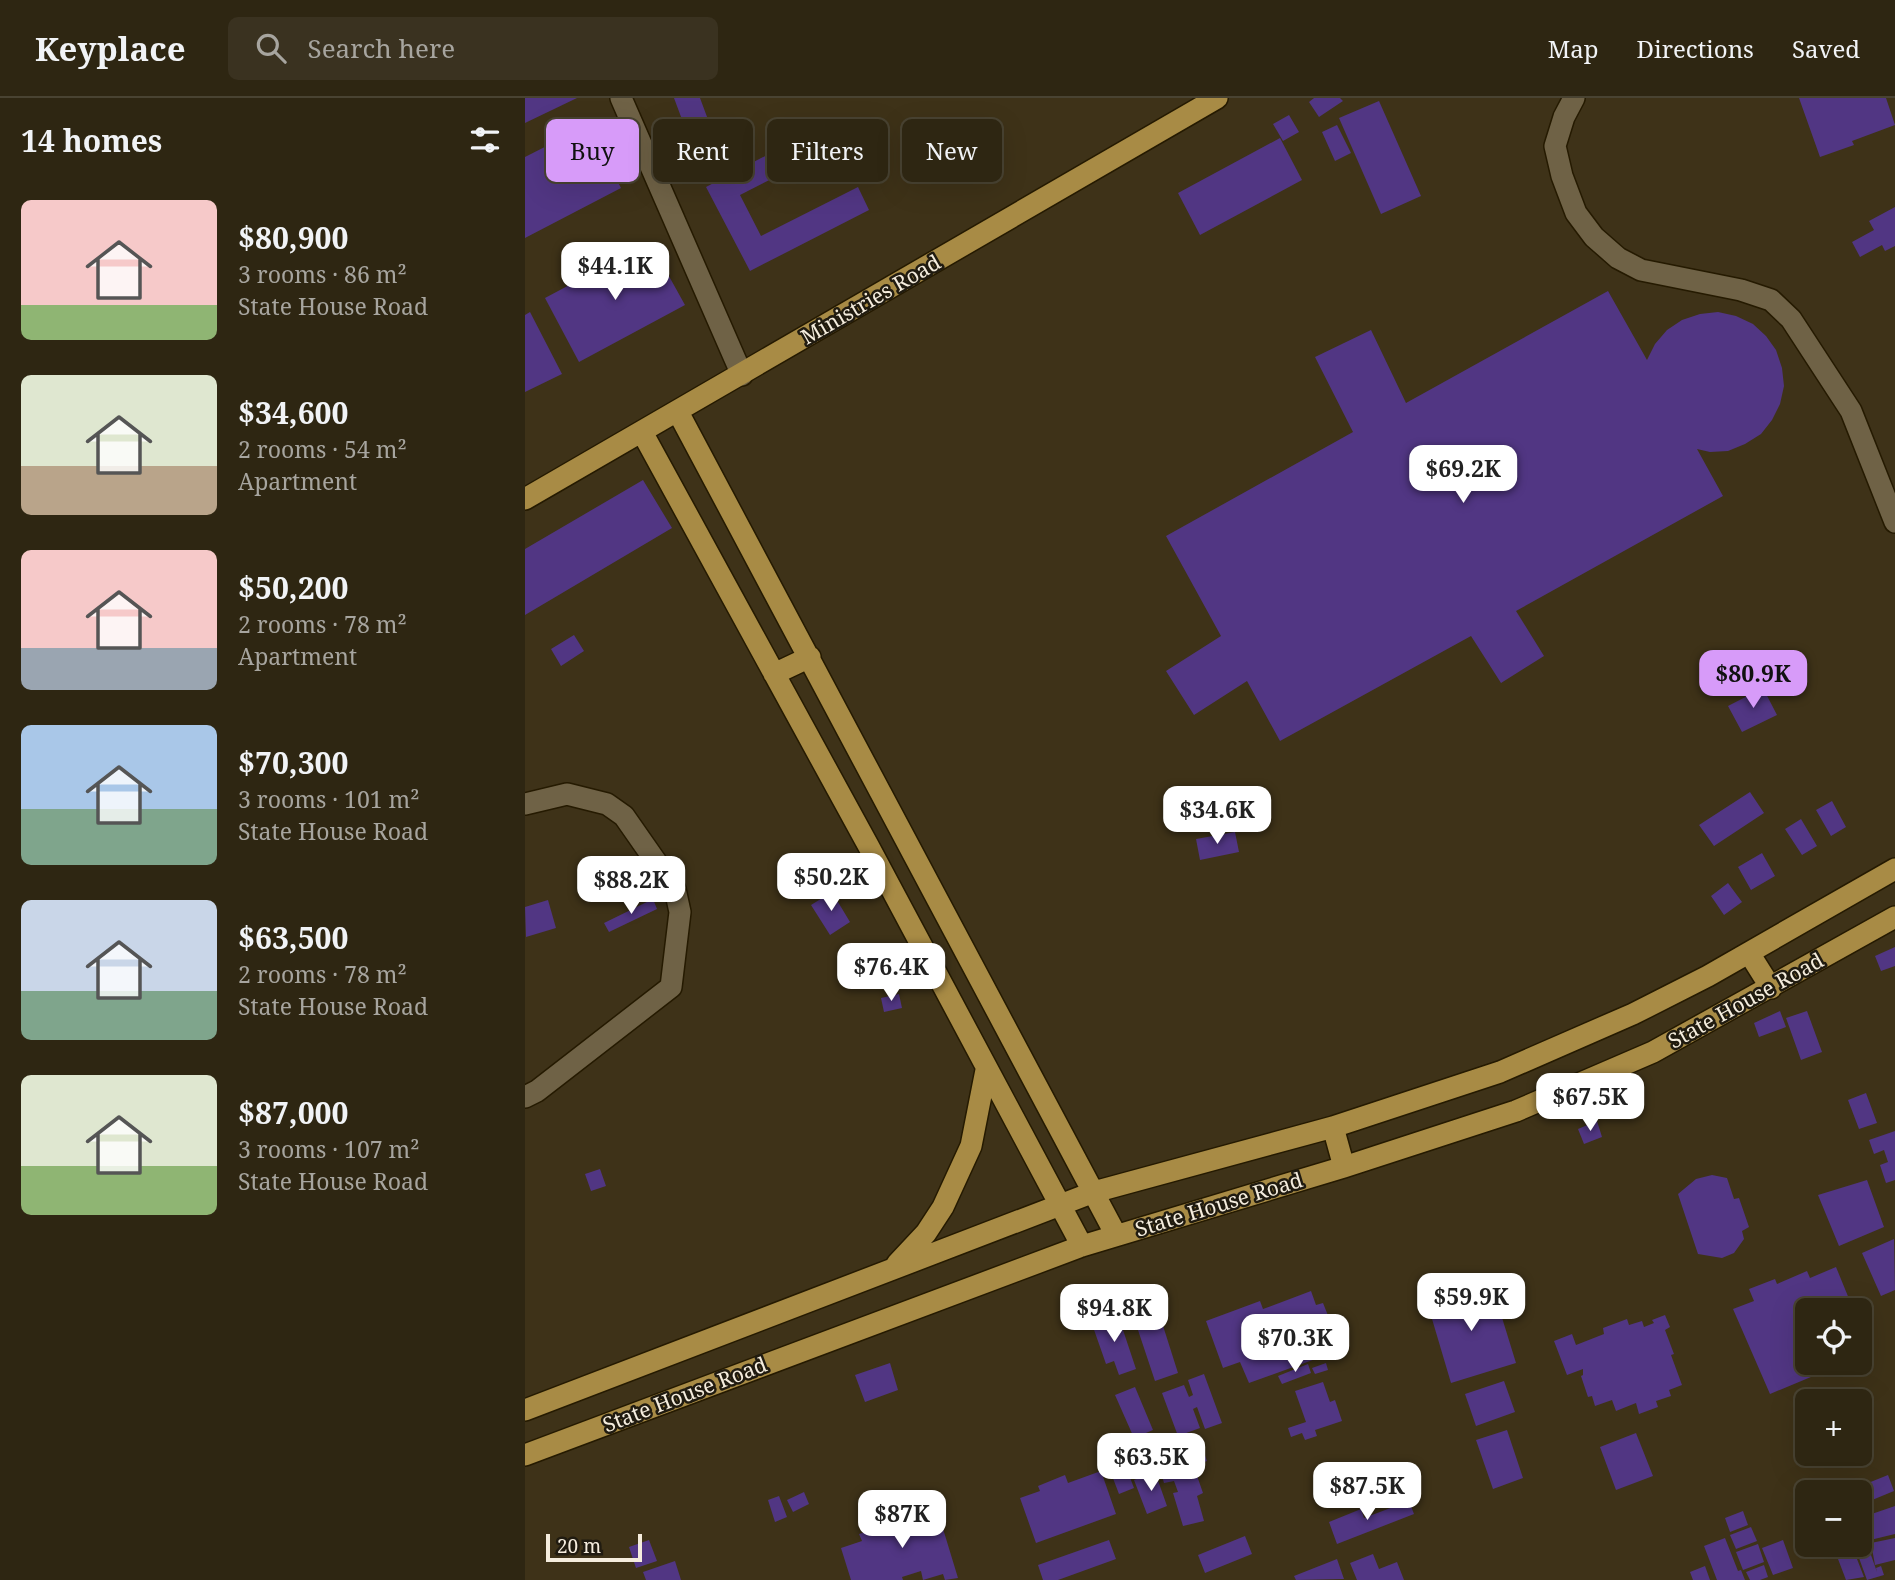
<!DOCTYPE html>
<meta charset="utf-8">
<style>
body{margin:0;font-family:"Noto Serif",serif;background:#3a3220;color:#f1f3f6;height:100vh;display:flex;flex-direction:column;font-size:26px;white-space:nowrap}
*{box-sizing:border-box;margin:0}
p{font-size:23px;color:#a7a59f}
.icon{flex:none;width:38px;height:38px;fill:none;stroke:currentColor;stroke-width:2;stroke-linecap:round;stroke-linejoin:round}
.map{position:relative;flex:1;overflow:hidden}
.details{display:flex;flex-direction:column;background:#2e2612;width:525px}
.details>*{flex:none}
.hud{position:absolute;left:21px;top:21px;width:665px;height:63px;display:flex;gap:14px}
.buttons{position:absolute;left:1270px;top:1200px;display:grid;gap:14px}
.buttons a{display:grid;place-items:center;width:77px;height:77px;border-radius:10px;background:#2e2612;box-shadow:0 7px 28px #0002,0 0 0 2px #494332;font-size:35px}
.scale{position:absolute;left:21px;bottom:18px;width:96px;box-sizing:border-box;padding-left:7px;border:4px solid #f5edde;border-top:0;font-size:19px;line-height:24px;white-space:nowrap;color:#f5edde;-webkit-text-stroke:5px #201b10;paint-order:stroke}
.price{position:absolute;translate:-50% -60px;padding:0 16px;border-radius:14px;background:#fff;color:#222;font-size:23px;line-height:46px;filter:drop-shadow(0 2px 4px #0008)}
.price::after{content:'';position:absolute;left:50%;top:42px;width:21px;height:16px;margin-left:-10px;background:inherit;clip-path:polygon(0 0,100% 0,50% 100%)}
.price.current{background:#d79bf9;color:#111}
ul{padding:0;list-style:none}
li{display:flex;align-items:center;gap:21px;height:175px;padding:0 21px}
li span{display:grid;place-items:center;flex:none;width:196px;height:140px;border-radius:10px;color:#555}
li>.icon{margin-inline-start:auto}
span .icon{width:84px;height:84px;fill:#fffc;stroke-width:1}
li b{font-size:30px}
h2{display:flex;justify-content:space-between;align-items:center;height:84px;padding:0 21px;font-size:30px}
.chip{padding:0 24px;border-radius:10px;background:#2e2612;box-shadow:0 7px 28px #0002,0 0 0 2px #494332;font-size:24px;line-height:63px}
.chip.current{background:#d79bf9;color:#111}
header{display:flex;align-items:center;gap:42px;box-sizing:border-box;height:98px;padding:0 35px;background:#2e2612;border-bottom:2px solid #494332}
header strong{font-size:33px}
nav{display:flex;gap:38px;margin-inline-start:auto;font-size:24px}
.search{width:490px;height:63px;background:#3a3220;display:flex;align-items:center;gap:18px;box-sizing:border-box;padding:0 24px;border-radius:10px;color:#a7a59f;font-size:26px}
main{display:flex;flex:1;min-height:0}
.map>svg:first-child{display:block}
.building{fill:#513683}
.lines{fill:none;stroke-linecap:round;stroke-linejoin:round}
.minor-casing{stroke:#251a01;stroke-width:24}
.major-casing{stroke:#251a01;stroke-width:24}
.minor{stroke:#6f6246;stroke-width:21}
.major{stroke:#a88b45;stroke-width:21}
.labels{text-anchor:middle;stroke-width:5;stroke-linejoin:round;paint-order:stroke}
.street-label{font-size:21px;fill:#f5edde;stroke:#201b10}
</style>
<header>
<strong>Keyplace</strong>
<div class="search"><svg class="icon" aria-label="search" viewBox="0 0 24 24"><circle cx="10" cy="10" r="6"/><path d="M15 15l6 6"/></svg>Search here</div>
<nav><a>Map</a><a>Directions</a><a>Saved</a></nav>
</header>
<main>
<section class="details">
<h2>14 homes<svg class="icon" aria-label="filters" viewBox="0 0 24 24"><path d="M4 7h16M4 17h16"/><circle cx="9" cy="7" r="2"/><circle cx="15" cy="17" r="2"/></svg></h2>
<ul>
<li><span style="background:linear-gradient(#f6c9c9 75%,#8fb573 0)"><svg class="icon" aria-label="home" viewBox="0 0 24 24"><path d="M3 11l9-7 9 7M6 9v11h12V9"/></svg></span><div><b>$80,900</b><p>3 rooms · 86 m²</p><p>State House Road</p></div></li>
<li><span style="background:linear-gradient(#dfe7d0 65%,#b9a48a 0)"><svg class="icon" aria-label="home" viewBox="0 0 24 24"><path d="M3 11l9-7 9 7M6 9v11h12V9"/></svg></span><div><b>$34,600</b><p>2 rooms · 54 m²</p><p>Apartment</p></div></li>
<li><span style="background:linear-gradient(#f6c9c9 70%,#9aa5b1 0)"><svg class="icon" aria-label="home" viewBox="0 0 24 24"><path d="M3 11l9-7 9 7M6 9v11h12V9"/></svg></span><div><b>$50,200</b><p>2 rooms · 78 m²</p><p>Apartment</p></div></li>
<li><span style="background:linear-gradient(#a9c7e8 60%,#7fa58c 0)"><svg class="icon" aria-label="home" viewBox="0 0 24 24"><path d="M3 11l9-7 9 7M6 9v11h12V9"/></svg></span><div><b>$70,300</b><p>3 rooms · 101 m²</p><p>State House Road</p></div></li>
<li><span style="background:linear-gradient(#c9d6e8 65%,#7fa58c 0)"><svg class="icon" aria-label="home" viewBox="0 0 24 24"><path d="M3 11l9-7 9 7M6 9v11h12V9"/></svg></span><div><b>$63,500</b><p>2 rooms · 78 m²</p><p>State House Road</p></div></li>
<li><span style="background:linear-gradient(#dfe7d0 65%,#8fb573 0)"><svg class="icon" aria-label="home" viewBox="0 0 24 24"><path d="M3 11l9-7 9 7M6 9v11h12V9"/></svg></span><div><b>$87,000</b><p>3 rooms · 107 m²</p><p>State House Road</p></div></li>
</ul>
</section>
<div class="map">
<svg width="1370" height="1482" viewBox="0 0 1370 1482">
<rect width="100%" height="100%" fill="#3e3218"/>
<path class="building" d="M 0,0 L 52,0 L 0,25 Z
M 149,0 L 175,0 L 188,35 L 165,43 Z
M 789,0 L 815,0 L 818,3 L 794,19 L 784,4 Z
M 1274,0 L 1361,0 L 1370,27 L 1327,43 L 1329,47 L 1295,59 Z
M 854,3 L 896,98 L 856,116 L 814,20 Z
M 764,17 L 774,34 L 758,43 L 748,26 Z
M 63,27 L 96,90 L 0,140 L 0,59 Z
M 812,27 L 826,55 L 810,63 L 797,34 Z
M 755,40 L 777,82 L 675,137 L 653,95 Z
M 244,56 L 254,77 L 215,97 L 236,138 L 333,89 L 344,112 L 225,173 L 181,89 Z
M 1370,109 L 1370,148 L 1360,153 L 1357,147 L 1335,159 L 1327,144 L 1349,132 L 1344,123 Z
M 125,144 L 160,207 L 54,264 L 20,200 Z
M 1083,193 L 1122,262 L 1130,246 L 1142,232 L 1157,222 L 1175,216 L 1193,214 L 1211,218 L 1228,226 L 1241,238 L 1251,252 L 1257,270 L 1259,288 L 1255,306 L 1247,322 L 1236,336 L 1220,346 L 1203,353 L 1185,354 L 1172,351 L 1198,398 L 991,513 L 1019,558 L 976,585 L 946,538 L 755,643 L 722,583 L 669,617 L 641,573 L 696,538 L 641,438 L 828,334 L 790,259 L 846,232 L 881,305 Z
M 5,214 L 37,276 L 0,294 L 0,217 Z
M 118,382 L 147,430 L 0,517 L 0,451 Z
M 49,537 L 59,553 L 36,568 L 26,551 Z
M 1238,590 L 1252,617 L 1217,634 L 1203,608 Z
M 1225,694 L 1239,715 L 1189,748 L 1174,727 Z
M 1307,703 L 1321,729 L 1306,738 L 1291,712 Z
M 1276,721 L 1292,748 L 1277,757 L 1260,731 Z
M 710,734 L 714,754 L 675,762 L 671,741 Z
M 1237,755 L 1250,778 L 1226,792 L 1213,769 Z
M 1203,785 L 1217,804 L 1199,817 L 1186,798 Z
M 307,794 L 325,824 L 305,837 L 286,807 Z
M 128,801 L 132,811 L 84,834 L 79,825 Z
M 23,802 L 31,830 L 1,839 L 0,809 Z
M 1370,849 L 1370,868 L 1356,873 L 1350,858 Z
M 374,896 L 377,910 L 359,914 L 356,900 Z
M 1255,913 L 1261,929 L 1234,939 L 1229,925 Z
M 1282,913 L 1297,954 L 1276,962 L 1261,920 Z
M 1341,995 L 1352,1025 L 1334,1031 L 1323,1002 Z
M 1072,1023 L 1077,1039 L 1059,1046 L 1053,1031 Z
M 1370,1033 L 1370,1082 L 1361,1085 L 1355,1067 L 1363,1064 L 1359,1052 L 1349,1056 L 1344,1042 Z
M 75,1071 L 81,1088 L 66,1093 L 60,1076 Z
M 1187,1077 L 1202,1080 L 1209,1101 L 1214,1100 L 1224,1129 L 1217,1133 L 1219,1141 L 1209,1155 L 1197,1160 L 1173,1156 L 1153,1096 L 1171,1081 Z
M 1342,1082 L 1359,1129 L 1314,1148 L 1293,1097 Z
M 1369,1141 L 1370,1192 L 1356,1198 L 1337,1155 Z
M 1311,1169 L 1329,1213 L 1283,1213 L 1283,1265 L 1329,1266 L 1307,1274 L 1305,1271 L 1245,1296 L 1208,1211 L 1229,1203 L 1224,1191 L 1250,1181 L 1252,1186 L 1282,1173 L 1285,1180 Z
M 966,1184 L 991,1265 L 926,1285 L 902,1204 Z
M 786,1193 L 791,1207 L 798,1205 L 810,1235 L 801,1239 L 807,1255 L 724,1285 L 715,1264 L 698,1270 L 681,1223 L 735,1203 L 738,1211 Z
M 633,1212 L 653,1275 L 630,1283 L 609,1220 Z
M 593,1217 L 611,1271 L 594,1277 L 589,1263 L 581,1266 L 567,1226 Z
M 1140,1217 L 1145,1229 L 1140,1232 L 1149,1256 L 1146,1257 L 1157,1287 L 1144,1292 L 1146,1298 L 1131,1303 L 1133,1309 L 1114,1316 L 1111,1305 L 1091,1313 L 1087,1302 L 1070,1308 L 1067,1298 L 1063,1299 L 1056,1278 L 1058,1277 L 1058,1271 L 1042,1277 L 1029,1243 L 1047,1236 L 1051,1247 L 1079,1236 L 1078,1230 L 1102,1221 L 1104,1227 L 1117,1223 L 1119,1229 L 1129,1225 L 1127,1222 Z
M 365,1265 L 373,1292 L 340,1304 L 330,1277 Z
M 801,1265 L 803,1272 L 790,1276 L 787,1270 Z
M 783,1266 L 786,1275 L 757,1286 L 753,1278 Z
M 679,1276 L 697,1325 L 680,1331 L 672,1309 L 668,1311 L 675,1330 L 653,1338 L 637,1295 L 659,1287 L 664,1299 L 668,1297 L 663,1282 Z
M 979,1283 L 990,1314 L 951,1328 L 940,1296 Z
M 798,1284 L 805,1304 L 810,1302 L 817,1323 L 790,1332 L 792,1338 L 780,1342 L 777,1335 L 766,1339 L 763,1330 L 781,1324 L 770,1293 Z
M 610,1289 L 628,1332 L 609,1340 L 590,1297 Z
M 982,1332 L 998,1380 L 968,1391 L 951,1342 Z
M 1111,1335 L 1128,1378 L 1091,1392 L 1075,1349 Z
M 673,1339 L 682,1363 L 658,1372 L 658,1375 L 670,1372 L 678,1395 L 672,1398 L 679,1423 L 658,1428 L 648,1395 L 653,1394 L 649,1383 L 639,1385 L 628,1347 L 641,1343 L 643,1351 Z
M 623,1341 L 633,1369 L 610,1377 L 600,1349 Z
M 596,1356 L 609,1390 L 594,1396 L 581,1362 Z
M 576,1373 L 591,1416 L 511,1445 L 495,1400 L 515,1393 L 513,1388 L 540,1377 L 543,1385 Z
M 630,1374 L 642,1408 L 622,1416 L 609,1382 Z
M 1363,1377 L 1369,1393 L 1335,1407 L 1335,1395 L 1330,1395 L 1328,1391 Z
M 1311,1382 L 1316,1395 L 1292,1395 L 1291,1390 Z
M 279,1394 L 284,1406 L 268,1414 L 262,1402 Z
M 254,1398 L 262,1419 L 250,1424 L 243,1402 Z
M 884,1403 L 889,1416 L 812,1446 L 804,1424 L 836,1411 L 839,1420 Z
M 1370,1408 L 1370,1436 L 1341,1443 L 1335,1420 Z
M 412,1411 L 433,1480 L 420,1482 L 418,1476 L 398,1482 L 396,1473 L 377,1479 L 378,1482 L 326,1482 L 316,1450 L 337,1443 L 334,1436 L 353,1430 L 350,1423 L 381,1413 L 383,1420 Z
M 1218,1413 L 1223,1427 L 1205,1434 L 1200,1420 Z
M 1226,1429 L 1232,1443 L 1211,1451 L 1205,1437 Z
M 720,1438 L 727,1456 L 680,1475 L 673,1457 Z
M 1200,1440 L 1213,1473 L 1216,1472 L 1220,1482 L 1192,1482 L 1179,1448 Z
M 1370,1440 L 1370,1462 L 1350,1467 L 1346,1445 Z
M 124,1442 L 132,1463 L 111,1470 L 104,1449 Z
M 584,1442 L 591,1461 L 533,1482 L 518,1482 L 513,1467 Z
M 1258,1442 L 1268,1470 L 1248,1477 L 1237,1450 Z
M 1341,1443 L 1352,1474 L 1351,1470 L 1356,1468 L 1359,1477 L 1342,1482 L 1334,1460 L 1332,1461 L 1339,1479 L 1321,1482 L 1313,1461 L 1330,1455 L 1328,1448 L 1335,1447 Z
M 1233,1446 L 1239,1464 L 1218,1472 L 1211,1454 Z
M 1305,1447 L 1326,1447 L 1308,1455 Z
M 848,1456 L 854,1471 L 872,1464 L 879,1482 L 832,1482 L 825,1465 Z
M 812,1461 L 819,1481 L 771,1482 L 769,1478 Z
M 150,1463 L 156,1482 L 121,1482 L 118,1474 Z
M 1239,1467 L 1243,1479 L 1235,1482 L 1225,1482 L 1221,1474 Z
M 1180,1468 L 1185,1482 L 1168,1482 L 1165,1474 Z"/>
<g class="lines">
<g class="minor-casing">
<path id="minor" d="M 96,0 L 217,277
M 1049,0 L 1039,19 L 1030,48 L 1037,78 L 1051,115 L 1069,139 L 1093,160 L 1116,172 L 1216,192 L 1246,202 L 1266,221 L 1326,313 L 1370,424
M 0,706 L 42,696 L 82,706 L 99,718 L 150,791 L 155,814 L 146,889 L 12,993 L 0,999"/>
</g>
<g class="major-casing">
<path id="major" d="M 153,314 L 591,1137
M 117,334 L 344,749 L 557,1148
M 0,401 L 692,0
M 249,576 L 285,559
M 1224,855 L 1246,890
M 808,1029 L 819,1069
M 372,1166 L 401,1135 L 418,1109 L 446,1048 L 461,972
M 0,1312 L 569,1094 L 808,1029 L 975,974 L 1108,916 L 1183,878 L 1370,771
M 0,1357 L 557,1148 L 819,1069 L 991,1013 L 1128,954 L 1370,819"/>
</g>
<use href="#minor" class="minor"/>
<use href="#major" class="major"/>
</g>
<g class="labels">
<g class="street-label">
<text transform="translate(346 202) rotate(-30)" y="7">Ministries Road</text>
<text transform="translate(1221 903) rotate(-29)" y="7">State House Road</text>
<text transform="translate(694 1107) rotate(-17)" y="7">State House Road</text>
<text transform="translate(160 1297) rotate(-21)" y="7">State House Road</text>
</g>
</g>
</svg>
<div class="buttons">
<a><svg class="icon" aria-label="locate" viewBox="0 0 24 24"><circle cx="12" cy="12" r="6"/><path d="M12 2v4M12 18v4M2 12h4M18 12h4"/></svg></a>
<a>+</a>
<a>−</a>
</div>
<div class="scale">20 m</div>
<b class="price" style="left:90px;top:204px">$44.1K</b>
<b class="price" style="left:938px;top:407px">$69.2K</b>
<b class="price current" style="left:1228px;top:612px">$80.9K</b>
<b class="price" style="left:692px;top:748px">$34.6K</b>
<b class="price" style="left:306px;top:815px">$50.2K</b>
<b class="price" style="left:106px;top:818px">$88.2K</b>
<b class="price" style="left:366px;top:905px">$76.4K</b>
<b class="price" style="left:1065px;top:1035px">$67.5K</b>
<b class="price" style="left:946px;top:1235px">$59.9K</b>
<b class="price" style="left:589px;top:1246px">$94.8K</b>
<b class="price" style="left:770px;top:1276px">$70.3K</b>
<b class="price" style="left:626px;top:1395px">$63.5K</b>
<b class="price" style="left:842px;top:1424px">$87.5K</b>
<b class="price" style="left:377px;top:1452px">$87K</b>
<div class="hud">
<a class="chip current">Buy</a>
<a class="chip">Rent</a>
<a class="chip">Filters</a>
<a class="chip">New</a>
</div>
</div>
</main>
